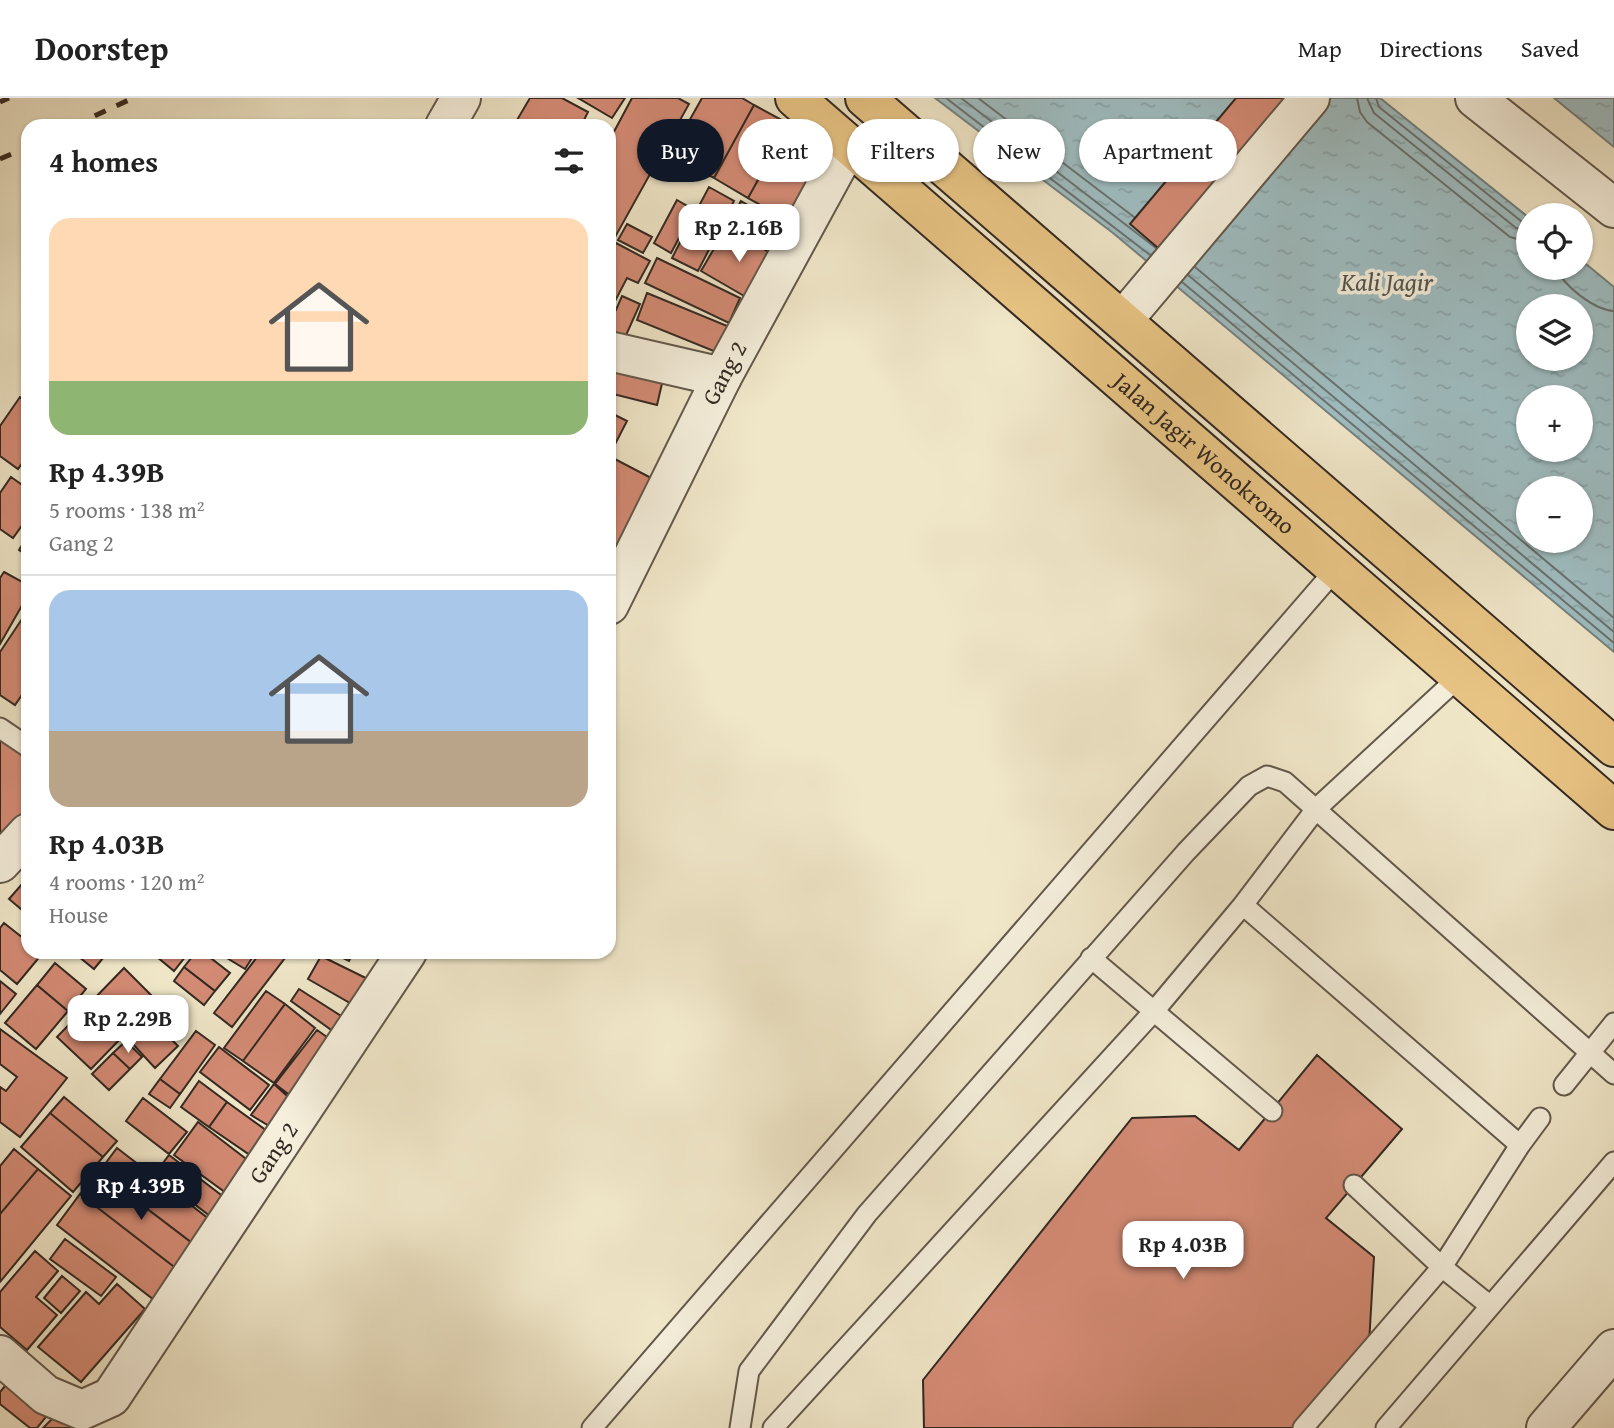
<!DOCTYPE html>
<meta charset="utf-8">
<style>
body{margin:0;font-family:"Gentium Book Plus",serif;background:#f2f2f2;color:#222;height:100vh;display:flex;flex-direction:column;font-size:26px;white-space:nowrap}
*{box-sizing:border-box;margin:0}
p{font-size:23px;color:#767676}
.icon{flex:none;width:38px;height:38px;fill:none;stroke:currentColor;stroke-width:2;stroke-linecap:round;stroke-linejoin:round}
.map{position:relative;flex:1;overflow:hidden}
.sheet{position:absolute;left:21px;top:21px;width:595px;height:840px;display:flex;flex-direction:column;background:#fff;border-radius:21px;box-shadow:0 2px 5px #0004}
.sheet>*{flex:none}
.hud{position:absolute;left:637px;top:21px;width:665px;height:63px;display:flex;gap:14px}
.tools{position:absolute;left:1516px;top:105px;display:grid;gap:14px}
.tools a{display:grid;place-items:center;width:77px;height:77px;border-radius:50%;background:#fff;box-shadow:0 2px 5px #0004;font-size:35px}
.price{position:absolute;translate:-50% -60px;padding:0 16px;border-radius:14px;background:#fff;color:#222;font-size:23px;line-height:46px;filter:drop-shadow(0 2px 4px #0008)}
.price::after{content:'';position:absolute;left:50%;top:42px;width:21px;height:16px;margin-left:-10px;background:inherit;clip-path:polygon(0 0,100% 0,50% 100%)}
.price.active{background:#111827;color:#fff}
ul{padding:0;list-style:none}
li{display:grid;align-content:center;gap:14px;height:371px;padding:0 28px}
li+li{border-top:2px solid #e0e0e0}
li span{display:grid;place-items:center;height:217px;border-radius:21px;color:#555}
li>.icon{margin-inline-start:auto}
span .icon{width:126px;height:126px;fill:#fffc;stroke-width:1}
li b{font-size:30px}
h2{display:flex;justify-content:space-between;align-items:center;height:84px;padding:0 28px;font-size:30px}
.pill{padding:0 24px;border-radius:32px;background:#fff;box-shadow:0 2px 5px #0004;font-size:24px;line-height:63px}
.pill.active{background:#111827;color:#fff}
header{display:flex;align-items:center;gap:42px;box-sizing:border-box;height:98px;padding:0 35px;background:#fff;border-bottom:2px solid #e0e0e0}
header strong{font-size:33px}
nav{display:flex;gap:38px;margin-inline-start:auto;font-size:24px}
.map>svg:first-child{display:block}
.water{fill:url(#water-ripples);stroke:#748181;stroke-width:2;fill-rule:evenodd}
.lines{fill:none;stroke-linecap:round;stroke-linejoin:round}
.shore{stroke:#697271;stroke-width:2}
.building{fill:#d48b75;stroke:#332821;stroke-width:2}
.lane-casing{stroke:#62584b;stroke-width:23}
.street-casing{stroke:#62584b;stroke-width:42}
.primary-casing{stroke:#332821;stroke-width:42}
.lane{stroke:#f5efdc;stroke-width:19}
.street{stroke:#f5efdc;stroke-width:38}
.primary{stroke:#e8c484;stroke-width:38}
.rail{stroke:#332821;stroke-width:5;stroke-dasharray:12 12;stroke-linecap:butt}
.labels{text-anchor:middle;stroke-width:7;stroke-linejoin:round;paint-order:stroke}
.street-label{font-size:24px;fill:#332821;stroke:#f5efdc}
.water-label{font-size:26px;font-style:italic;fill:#535551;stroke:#f5efdc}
</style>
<header>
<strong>Doorstep</strong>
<nav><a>Map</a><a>Directions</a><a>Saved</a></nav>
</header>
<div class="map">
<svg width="1614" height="1330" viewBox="0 0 1614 1330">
<defs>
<pattern id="water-ripples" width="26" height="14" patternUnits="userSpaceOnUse" patternTransform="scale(1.75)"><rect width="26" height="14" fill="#9fbdc1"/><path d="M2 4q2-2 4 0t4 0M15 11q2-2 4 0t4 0" fill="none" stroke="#89a2a6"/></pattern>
</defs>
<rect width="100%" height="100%" fill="#f0e7c9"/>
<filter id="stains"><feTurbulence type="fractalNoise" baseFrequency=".00286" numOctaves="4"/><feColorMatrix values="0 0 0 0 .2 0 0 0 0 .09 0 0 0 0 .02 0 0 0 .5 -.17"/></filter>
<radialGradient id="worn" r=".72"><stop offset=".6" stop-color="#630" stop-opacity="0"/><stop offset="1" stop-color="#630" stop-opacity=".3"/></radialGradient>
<path class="water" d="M 935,0 L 1380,0 L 1528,119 L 1528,170 L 1580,170 L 1580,161 L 1614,189 L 1614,554 L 1113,135 ZM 1528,208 L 1580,208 L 1580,261 L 1528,261 ZM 1528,299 L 1580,299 L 1580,352 L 1528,352 ZM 1528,390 L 1580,390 L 1580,443 L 1528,443 Z
M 1554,0 L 1614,0 L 1614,49 Z"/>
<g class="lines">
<path class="shore" d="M 946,0 L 1150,157
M 961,0 L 1156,150
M 978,0 L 1134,119
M 1357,0 L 1360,14 L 1367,24 L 1510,139 L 1528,144
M 1367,0 L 1374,15 L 1516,130 L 1528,133
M 1376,0 L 1379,9 L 1521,123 L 1528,125
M 1195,169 L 1614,520
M 1556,170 C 1564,188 1594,212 1614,213
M 1188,177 L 1614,534
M 1182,184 L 1614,545"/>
</g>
<path class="building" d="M 530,0 L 562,0 L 588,14 L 581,28 L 528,28 L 517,22 Z
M 578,0 L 625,0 L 612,20 Z
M 632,0 L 678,0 L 689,6 L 609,150 L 609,43 Z
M 702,0 L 742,0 L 754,7 L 714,80 L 670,57 Z
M 1236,0 L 1285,0 L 1158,150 L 1130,126 Z
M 754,7 L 789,26 L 748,100 L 714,80 Z
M 789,26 L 832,50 L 791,124 L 748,100 Z
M 709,89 L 734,103 L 718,134 L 692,121 Z
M 677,102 L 694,112 L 671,155 L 654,145 Z
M 741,103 L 791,132 L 776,158 L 726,130 Z
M 692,121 L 718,134 L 698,173 L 672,160 Z
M 627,126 L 652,139 L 643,155 L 618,142 Z
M 726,130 L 776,158 L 751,202 L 701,173 Z
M 616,145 L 650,163 L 638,185 L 627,180 L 613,207 L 609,205 L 609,158 Z
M 657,160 L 740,200 L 729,225 L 645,185 Z
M 647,195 L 732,230 L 721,256 L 637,222 Z
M 622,198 L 640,206 L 623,244 L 609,238 L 609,209 L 616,212 Z
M 609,262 L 664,277 L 657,307 L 609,295 Z
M 20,299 L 28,304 L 28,357 L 18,371 L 0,358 L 0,328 Z
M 609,314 L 627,323 L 610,356 L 609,356 Z
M 609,358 L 655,382 L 617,456 L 609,451 Z
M 11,379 L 28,391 L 28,419 L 13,440 L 0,431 L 0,395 Z
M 28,438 L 28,458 L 19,452 Z
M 4,474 L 28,487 L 28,497 L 0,546 L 0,480 Z
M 28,512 L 28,588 L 15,607 L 0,597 L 0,554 Z
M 0,642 L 28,660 L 28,723 L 0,762 Z
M 23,785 L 28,790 L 28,817 L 9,801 Z
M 4,825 L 28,844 L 28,854 L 42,856 L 17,886 L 0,872 L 0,830 Z
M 73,854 L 108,854 L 94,871 Z
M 151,854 L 189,854 L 174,873 Z
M 196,854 L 203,854 L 230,875 L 215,893 L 184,869 Z
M 217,854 L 256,854 L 245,871 Z
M 261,854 L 288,856 L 232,929 L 214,915 Z
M 331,854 L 354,854 L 349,863 Z
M 321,858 L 378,886 L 364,913 L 308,881 Z
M 55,865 L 86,891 L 68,913 L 37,887 Z
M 184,869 L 215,893 L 204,907 L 174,883 Z
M 124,870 L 157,903 L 91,971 L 57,939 Z
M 0,883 L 16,896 L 0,916 Z
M 37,887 L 68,913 L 36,951 L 5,925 Z
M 299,891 L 349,923 L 341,939 L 291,903 Z
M 266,893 L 285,906 L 243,963 L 224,950 Z
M 285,906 L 315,930 L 274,985 L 243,963 Z
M 153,923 L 178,948 L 155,970 L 131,944 Z
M 0,931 L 67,980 L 20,1039 L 0,1024 L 0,989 L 6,993 L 17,979 L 0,966 Z
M 317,932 L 341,949 L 299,1004 L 275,986 Z
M 196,933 L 215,947 L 180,996 L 160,981 Z
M 126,943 L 142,959 L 130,971 L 113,955 Z
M 219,949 L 269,987 L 250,1012 L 200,974 Z
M 113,955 L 130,971 L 109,992 L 92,976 Z
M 1317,957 L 1402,1031 L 1326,1120 L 1374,1159 L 1369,1246 L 1294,1330 L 924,1330 L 923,1282 L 1132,1020 L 1195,1018 L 1239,1052 Z
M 160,981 L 180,996 L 170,1010 L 149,996 Z
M 199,983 L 227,1004 L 209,1029 L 181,1009 Z
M 274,986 L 298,1008 L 279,1034 L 251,1017 Z
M 64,999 L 117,1043 L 103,1059 L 50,1015 Z
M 143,1000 L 187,1034 L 169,1056 L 126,1023 Z
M 227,1004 L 274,1038 L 257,1062 L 209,1029 Z
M 50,1015 L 103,1059 L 73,1094 L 21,1049 Z
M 198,1024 L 254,1067 L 233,1100 L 174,1057 Z
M 117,1050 L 218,1128 L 200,1151 L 99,1074 Z
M 14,1051 L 38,1071 L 0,1116 L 0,1068 Z
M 169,1057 L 225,1100 L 210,1118 L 155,1076 Z
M 38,1071 L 71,1098 L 0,1184 L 0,1116 Z
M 99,1074 L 200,1151 L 182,1175 L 80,1096 Z
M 80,1096 L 182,1175 L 158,1205 L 57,1127 Z
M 65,1141 L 116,1179 L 101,1198 L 50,1161 Z
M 35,1153 L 58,1173 L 36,1199 L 57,1217 L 27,1252 L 0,1229 L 0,1194 Z
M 62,1178 L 80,1193 L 61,1215 L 44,1200 Z
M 117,1186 L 145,1211 L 81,1284 L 38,1249 L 86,1194 L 99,1206 Z
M 14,1277 L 54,1309 L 37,1330 L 30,1330 L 0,1306 L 0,1294 Z
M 64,1309 L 77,1322 L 69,1330 L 43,1330 Z"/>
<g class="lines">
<g class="lane-casing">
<path id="lane" d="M 1460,578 L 1316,711 L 1243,807 L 1520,1047 L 1442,1169 L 1489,1207
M 0,630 L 28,649
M 1091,860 L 1272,1013
M 1564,987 L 1614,925
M 1520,1047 L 1540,1020
M 592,1330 L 1336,471
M 740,1330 L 749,1273 L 867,1116 L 1186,754 L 1249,688 L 1267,678 L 1285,684 L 1614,976
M 773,1330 L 1155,912 L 1243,807
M 1303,1330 L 1442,1169 L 1354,1087
M 1386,1330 L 1614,1064"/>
</g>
<g class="street-casing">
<g id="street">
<path d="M 1475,0 L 1614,110"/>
<path d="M 445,28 L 461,0"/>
<path d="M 1123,222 L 1310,0"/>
<path d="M 609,253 L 722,279"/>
<path id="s1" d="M 609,507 L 722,279 L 848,48"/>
<path d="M 0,765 L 28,735"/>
<path id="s2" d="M 0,1257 L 46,1297 L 82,1312 L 111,1299 L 407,854"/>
<path d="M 1546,1330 L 1614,1251"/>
</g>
</g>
<g class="primary-casing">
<g id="primary">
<path id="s3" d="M 795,0 L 1614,712"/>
<path d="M 865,0 L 1614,649"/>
</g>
</g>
<use href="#lane" class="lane"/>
<use href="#street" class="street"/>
<use href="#primary" class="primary"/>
<path class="rail" d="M 0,4 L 9,0
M 73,28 L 133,0
M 0,61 L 28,49"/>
</g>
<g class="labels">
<g class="street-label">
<text dy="8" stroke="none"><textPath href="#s1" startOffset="259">Gang 2</textPath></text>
<text dy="8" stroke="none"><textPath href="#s3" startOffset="542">Jalan Jagir Wonokromo</textPath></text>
<text dy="8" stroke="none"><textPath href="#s2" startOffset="425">Gang 2</textPath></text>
</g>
<g class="water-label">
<text x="1387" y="193">Kali Jagir</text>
</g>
</g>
<rect width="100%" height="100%" filter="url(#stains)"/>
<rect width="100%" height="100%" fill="url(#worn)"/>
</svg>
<div class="tools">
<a><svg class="icon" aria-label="locate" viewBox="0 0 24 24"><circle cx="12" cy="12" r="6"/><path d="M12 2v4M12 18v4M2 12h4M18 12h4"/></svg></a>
<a><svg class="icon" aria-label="layers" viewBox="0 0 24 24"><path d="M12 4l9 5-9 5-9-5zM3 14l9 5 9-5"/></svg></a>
<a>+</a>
<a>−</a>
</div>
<b class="price" style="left:739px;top:166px">Rp 2.16B</b>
<b class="price" style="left:128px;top:957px">Rp 2.29B</b>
<b class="price active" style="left:141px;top:1124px">Rp 4.39B</b>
<b class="price" style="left:1183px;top:1183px">Rp 4.03B</b>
<div class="hud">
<a class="pill active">Buy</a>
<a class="pill">Rent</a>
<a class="pill">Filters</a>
<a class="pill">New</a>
<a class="pill">Apartment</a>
</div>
<section class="sheet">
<h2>4 homes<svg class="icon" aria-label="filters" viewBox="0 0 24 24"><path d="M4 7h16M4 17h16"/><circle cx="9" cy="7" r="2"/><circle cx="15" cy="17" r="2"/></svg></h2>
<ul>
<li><span style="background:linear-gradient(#ffd9b3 75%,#8fb573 0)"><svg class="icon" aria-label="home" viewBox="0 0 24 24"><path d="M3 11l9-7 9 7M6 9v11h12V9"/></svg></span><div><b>Rp 4.39B</b><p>5 rooms · 138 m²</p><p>Gang 2</p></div></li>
<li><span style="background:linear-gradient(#a9c7e8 65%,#b9a48a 0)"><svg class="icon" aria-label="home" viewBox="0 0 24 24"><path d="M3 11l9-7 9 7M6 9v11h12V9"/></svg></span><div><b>Rp 4.03B</b><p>4 rooms · 120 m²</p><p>House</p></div></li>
</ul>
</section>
</div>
